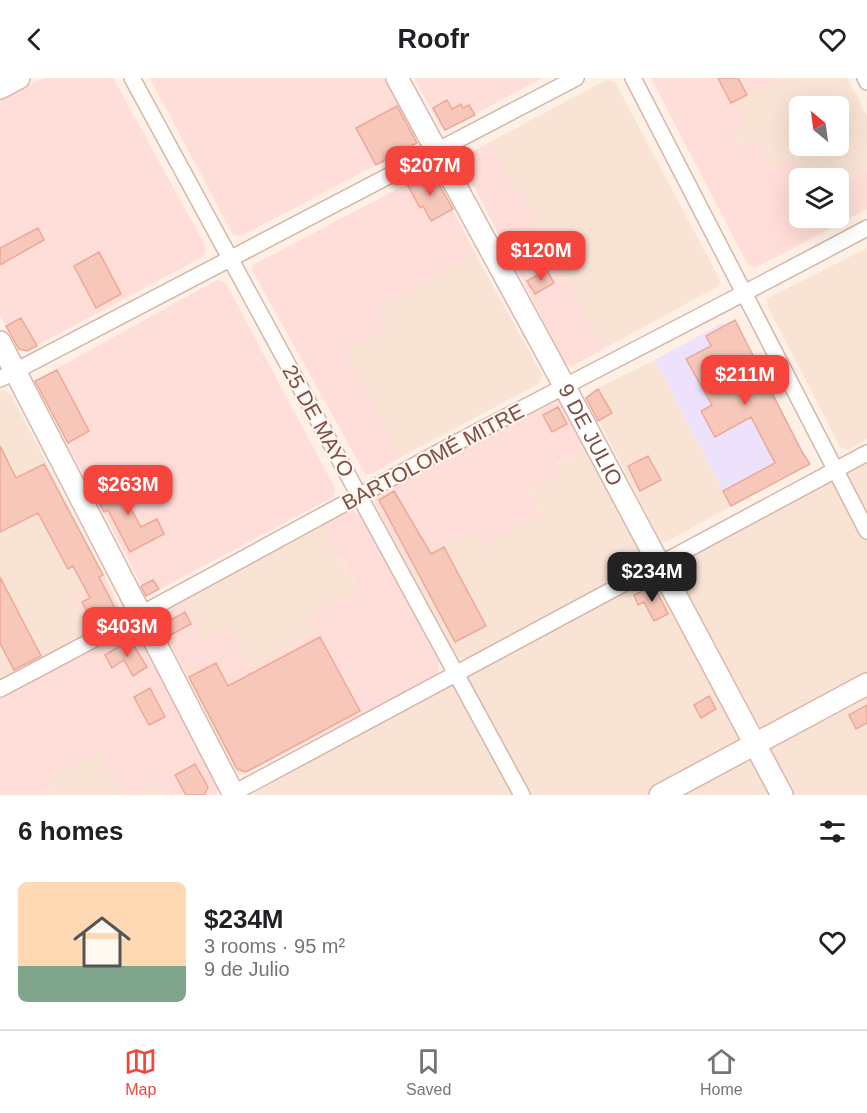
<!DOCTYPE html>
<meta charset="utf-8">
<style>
body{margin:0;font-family:Helvetica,sans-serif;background:#f2f2f2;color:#202124;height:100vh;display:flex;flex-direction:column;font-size:22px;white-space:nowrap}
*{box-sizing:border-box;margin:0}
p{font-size:20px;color:#757577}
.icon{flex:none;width:33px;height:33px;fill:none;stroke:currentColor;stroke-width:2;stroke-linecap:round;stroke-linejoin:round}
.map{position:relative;height:717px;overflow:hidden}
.details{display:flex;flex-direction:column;background:#fff;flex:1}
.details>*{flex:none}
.needle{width:39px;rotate:331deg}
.controls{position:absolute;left:789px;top:18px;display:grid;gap:12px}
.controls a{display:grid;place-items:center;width:60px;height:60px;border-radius:9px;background:#fff;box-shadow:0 6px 24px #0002;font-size:30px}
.price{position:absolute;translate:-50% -51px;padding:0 14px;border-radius:12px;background:#f5453d;color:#fff;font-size:20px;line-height:39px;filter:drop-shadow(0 2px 3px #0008)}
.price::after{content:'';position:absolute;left:50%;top:36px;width:18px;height:14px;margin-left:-9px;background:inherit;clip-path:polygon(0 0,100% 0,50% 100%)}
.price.active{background:#222;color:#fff}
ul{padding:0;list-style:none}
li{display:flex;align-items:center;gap:18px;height:150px;padding:0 18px}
li span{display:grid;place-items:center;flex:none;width:168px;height:120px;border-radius:9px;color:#555}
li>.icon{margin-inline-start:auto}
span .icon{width:72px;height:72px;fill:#fffc;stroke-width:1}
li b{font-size:26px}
h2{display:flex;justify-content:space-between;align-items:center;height:72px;padding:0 18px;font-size:26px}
header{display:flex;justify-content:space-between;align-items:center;height:78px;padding:0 18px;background:#fff;font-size:27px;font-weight:600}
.tabs{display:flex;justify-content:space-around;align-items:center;height:84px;border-top:2px solid #e0e0e0;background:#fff;font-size:16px;color:#757577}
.tabs a{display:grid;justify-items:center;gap:3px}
.tabs .active{color:#f5453d}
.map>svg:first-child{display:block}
.residential{fill:#f9e3d5;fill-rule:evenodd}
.commercial{fill:#ffddd8}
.education{fill:#ede1fb}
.building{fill:#f7c7b9;stroke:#eba998;stroke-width:1.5}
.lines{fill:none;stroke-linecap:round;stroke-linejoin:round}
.street-casing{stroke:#d4b7ac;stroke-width:18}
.secondary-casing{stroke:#dab7ab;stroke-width:24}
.street{stroke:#fff;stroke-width:15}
.secondary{stroke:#fff;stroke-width:21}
.labels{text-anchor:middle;stroke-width:4.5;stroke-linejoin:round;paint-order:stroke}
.street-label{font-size:21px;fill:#7a5047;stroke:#fff5ed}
</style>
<header><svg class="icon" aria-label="back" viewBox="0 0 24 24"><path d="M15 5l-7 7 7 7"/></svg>Roofr<svg class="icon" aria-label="heart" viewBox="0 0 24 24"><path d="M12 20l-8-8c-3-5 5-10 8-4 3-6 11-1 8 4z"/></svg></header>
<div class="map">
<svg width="867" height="717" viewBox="0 0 867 717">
<rect width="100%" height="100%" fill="#fef0e5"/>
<path class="residential" d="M 784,0 L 847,0 L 867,38 L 867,91 L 839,105 L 838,100 L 805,100 L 795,80 L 772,91 L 755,58 L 737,67 L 729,52 L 745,44 L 735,24 ZM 800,28 L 838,28 L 838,68 L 800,68 Z
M 606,2 L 615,4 L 720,202 L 719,208 L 605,270 L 490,64 Z
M 867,170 L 867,361 L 848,372 L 840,369 L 768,229 L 766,221 Z
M 476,177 L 542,297 L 538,306 L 401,379 L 343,273 L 386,249 L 377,230 Z
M 655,282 L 731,428 L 666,464 L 661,464 L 588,322 L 590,314 Z
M 4,312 L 12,318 L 105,499 L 121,534 L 119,538 L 92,554 L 0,601 L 0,313 Z
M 588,369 L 644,475 L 641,489 L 469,580 L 458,580 L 407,487 L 472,453 L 480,467 L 540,435 L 528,412 L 560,396 L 556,387 Z
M 867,383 L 867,717 L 253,717 L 259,711 Z
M 321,447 L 339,480 L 341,479 L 359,511 L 308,539 L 315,554 L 250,590 L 228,550 L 204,562 L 183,523 Z
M 100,672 L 124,717 L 40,717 L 39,716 L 55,707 L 51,699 Z
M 160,702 L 168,717 L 131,717 Z"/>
<path class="commercial" d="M 44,0 L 113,0 L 206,169 L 204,178 L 26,273 L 18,271 L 0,237 L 0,22 Z
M 150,0 L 384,0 L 416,60 L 414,67 L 241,158 L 233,157 Z
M 414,0 L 542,0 L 447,51 L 441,49 Z
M 651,0 L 784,0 L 736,24 L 745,44 L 730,52 L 737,67 L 755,58 L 772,91 L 795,80 L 805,100 L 800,100 L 800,140 L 838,140 L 839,105 L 867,91 L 867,131 L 755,190 L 748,187 Z
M 490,64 L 605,270 L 571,289 L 564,283 L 461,83 L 462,79 Z
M 426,96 L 436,100 L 476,177 L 377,230 L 387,249 L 343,273 L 401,379 L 371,396 L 365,396 L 252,192 L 253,187 Z
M 217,202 L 225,204 L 335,410 L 333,419 L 147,518 L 36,306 L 36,302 Z
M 556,321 L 560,322 L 588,369 L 556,386 L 560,396 L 528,412 L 540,436 L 480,467 L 472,453 L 407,487 L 375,426 L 375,422 L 378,415 Z
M 353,432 L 361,439 L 439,584 L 438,595 L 435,599 L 243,697 L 239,697 L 236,694 L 162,549 L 164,537 L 169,531 L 183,523 L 204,562 L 228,549 L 250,590 L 315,554 L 307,539 L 359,511 L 342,479 L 339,480 L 321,447 L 347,433 Z
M 105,499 L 121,534 L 117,541 L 92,554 L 72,516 Z
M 131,552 L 139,553 L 219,709 L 217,715 L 215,717 L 168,717 L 160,702 L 131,717 L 124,717 L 100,673 L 51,699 L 55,707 L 39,715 L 40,717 L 0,717 L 0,621 Z"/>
<path class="education" d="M 722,245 L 739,254 L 806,378 L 804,387 L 731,428 L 655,282 Z"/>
<path class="building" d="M 718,0 L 738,0 L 747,17 L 731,25 Z
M 447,22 L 452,31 L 461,26 L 463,30 L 469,27 L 475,37 L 445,52 L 433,30 Z
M 397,28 L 417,65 L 376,87 L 356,50 Z
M 426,97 L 436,101 L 453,131 L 431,143 L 423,128 L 420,130 L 407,106 Z
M 38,150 L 44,162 L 0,187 L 0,170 Z
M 523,164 L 530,178 L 517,185 L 509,171 Z
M 99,174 L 121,216 L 96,230 L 74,188 Z
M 547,192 L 554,205 L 535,216 L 527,203 Z
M 21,240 L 37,268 L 27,273 L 19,271 L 6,248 Z
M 735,242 L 802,374 L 810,386 L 731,428 L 723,413 L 775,385 L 751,339 L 715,359 L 701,333 L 712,327 L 686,281 L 711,268 L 706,258 Z
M 57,292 L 89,353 L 68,365 L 35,303 Z
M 598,311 L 612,335 L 598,343 L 586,320 Z
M 558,329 L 567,346 L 552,354 L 543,337 Z
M 0,368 L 16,400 L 44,386 L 103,497 L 99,499 L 117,534 L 94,546 L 82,524 L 90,520 L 73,488 L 68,491 L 38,435 L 0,454 Z
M 648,378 L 661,402 L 640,413 L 628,388 Z
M 142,401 L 147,410 L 126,422 L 141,449 L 157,441 L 164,456 L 130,474 L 108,432 L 104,434 L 95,416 L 113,406 L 118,414 Z
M 394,413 L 431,476 L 444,469 L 486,548 L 455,564 L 379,422 Z
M 0,499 L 41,578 L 14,592 L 0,565 Z
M 153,502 L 159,511 L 146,518 L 141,508 Z
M 651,509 L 657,514 L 668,536 L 654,543 L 644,524 L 638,527 L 634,517 Z
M 185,534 L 191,546 L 169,558 L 163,546 Z
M 320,559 L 360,633 L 246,694 L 237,691 L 189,599 L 216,585 L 228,608 Z
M 123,566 L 134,568 L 147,589 L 133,598 L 124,582 L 112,590 L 105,577 Z
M 150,610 L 165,639 L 149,647 L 134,619 Z
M 709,618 L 716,631 L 701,640 L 694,627 Z
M 867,627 L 867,645 L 856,651 L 849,637 Z
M 195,686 L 208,709 L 204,717 L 186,717 L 175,697 Z"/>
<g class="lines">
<g class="street-casing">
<path id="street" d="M 132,0 L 522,717
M 633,0 L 867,453
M 865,0 L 867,4
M 0,301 L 576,0
M 0,611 C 153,531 304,447 456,365 C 593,293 731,223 867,150
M 230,717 L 867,375"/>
</g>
<g class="secondary-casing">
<g id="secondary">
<path id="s1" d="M 397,0 L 552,285 L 782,717"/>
<path d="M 0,10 L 19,0"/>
<path d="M 0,264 L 234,717"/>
<path d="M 660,717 L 867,606"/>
</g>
</g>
<use href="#street" class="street"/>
<use href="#secondary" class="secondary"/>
</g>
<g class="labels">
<g class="street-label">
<text transform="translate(318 343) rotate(61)" y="7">25 DE MAYO</text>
<text dy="7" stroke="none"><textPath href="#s1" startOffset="406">9 DE JULIO</textPath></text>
<text transform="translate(433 379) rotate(-28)" y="7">BARTOLOMÉ MITRE</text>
</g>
</g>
</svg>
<div class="controls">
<a><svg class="needle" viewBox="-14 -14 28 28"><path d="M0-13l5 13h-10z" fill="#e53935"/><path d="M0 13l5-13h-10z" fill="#757577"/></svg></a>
<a><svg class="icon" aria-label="layers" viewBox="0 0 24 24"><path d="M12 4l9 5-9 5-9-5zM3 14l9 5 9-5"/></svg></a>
</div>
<b class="price" style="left:430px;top:119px">$207M</b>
<b class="price" style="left:541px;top:204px">$120M</b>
<b class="price" style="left:745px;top:328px">$211M</b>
<b class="price" style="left:128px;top:438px">$263M</b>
<b class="price active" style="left:652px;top:525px">$234M</b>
<b class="price" style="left:127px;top:580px">$403M</b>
</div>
<section class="details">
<h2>6 homes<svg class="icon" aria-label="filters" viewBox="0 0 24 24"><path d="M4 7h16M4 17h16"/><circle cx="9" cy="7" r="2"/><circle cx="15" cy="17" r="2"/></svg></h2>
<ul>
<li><span style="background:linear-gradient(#ffd9b3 70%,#7fa58c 0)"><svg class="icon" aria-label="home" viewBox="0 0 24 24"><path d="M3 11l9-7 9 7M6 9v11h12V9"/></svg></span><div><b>$234M</b><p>3 rooms · 95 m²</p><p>9 de Julio</p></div><svg class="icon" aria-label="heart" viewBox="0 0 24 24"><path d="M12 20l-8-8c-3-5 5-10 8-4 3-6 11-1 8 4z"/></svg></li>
</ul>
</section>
<nav class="tabs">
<a class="active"><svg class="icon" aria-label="map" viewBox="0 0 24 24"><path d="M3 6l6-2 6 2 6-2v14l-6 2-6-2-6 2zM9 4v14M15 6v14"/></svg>Map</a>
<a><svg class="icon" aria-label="saved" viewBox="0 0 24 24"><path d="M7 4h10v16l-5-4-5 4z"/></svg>Saved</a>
<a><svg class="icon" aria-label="home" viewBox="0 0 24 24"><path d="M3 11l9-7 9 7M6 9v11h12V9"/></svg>Home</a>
</nav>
